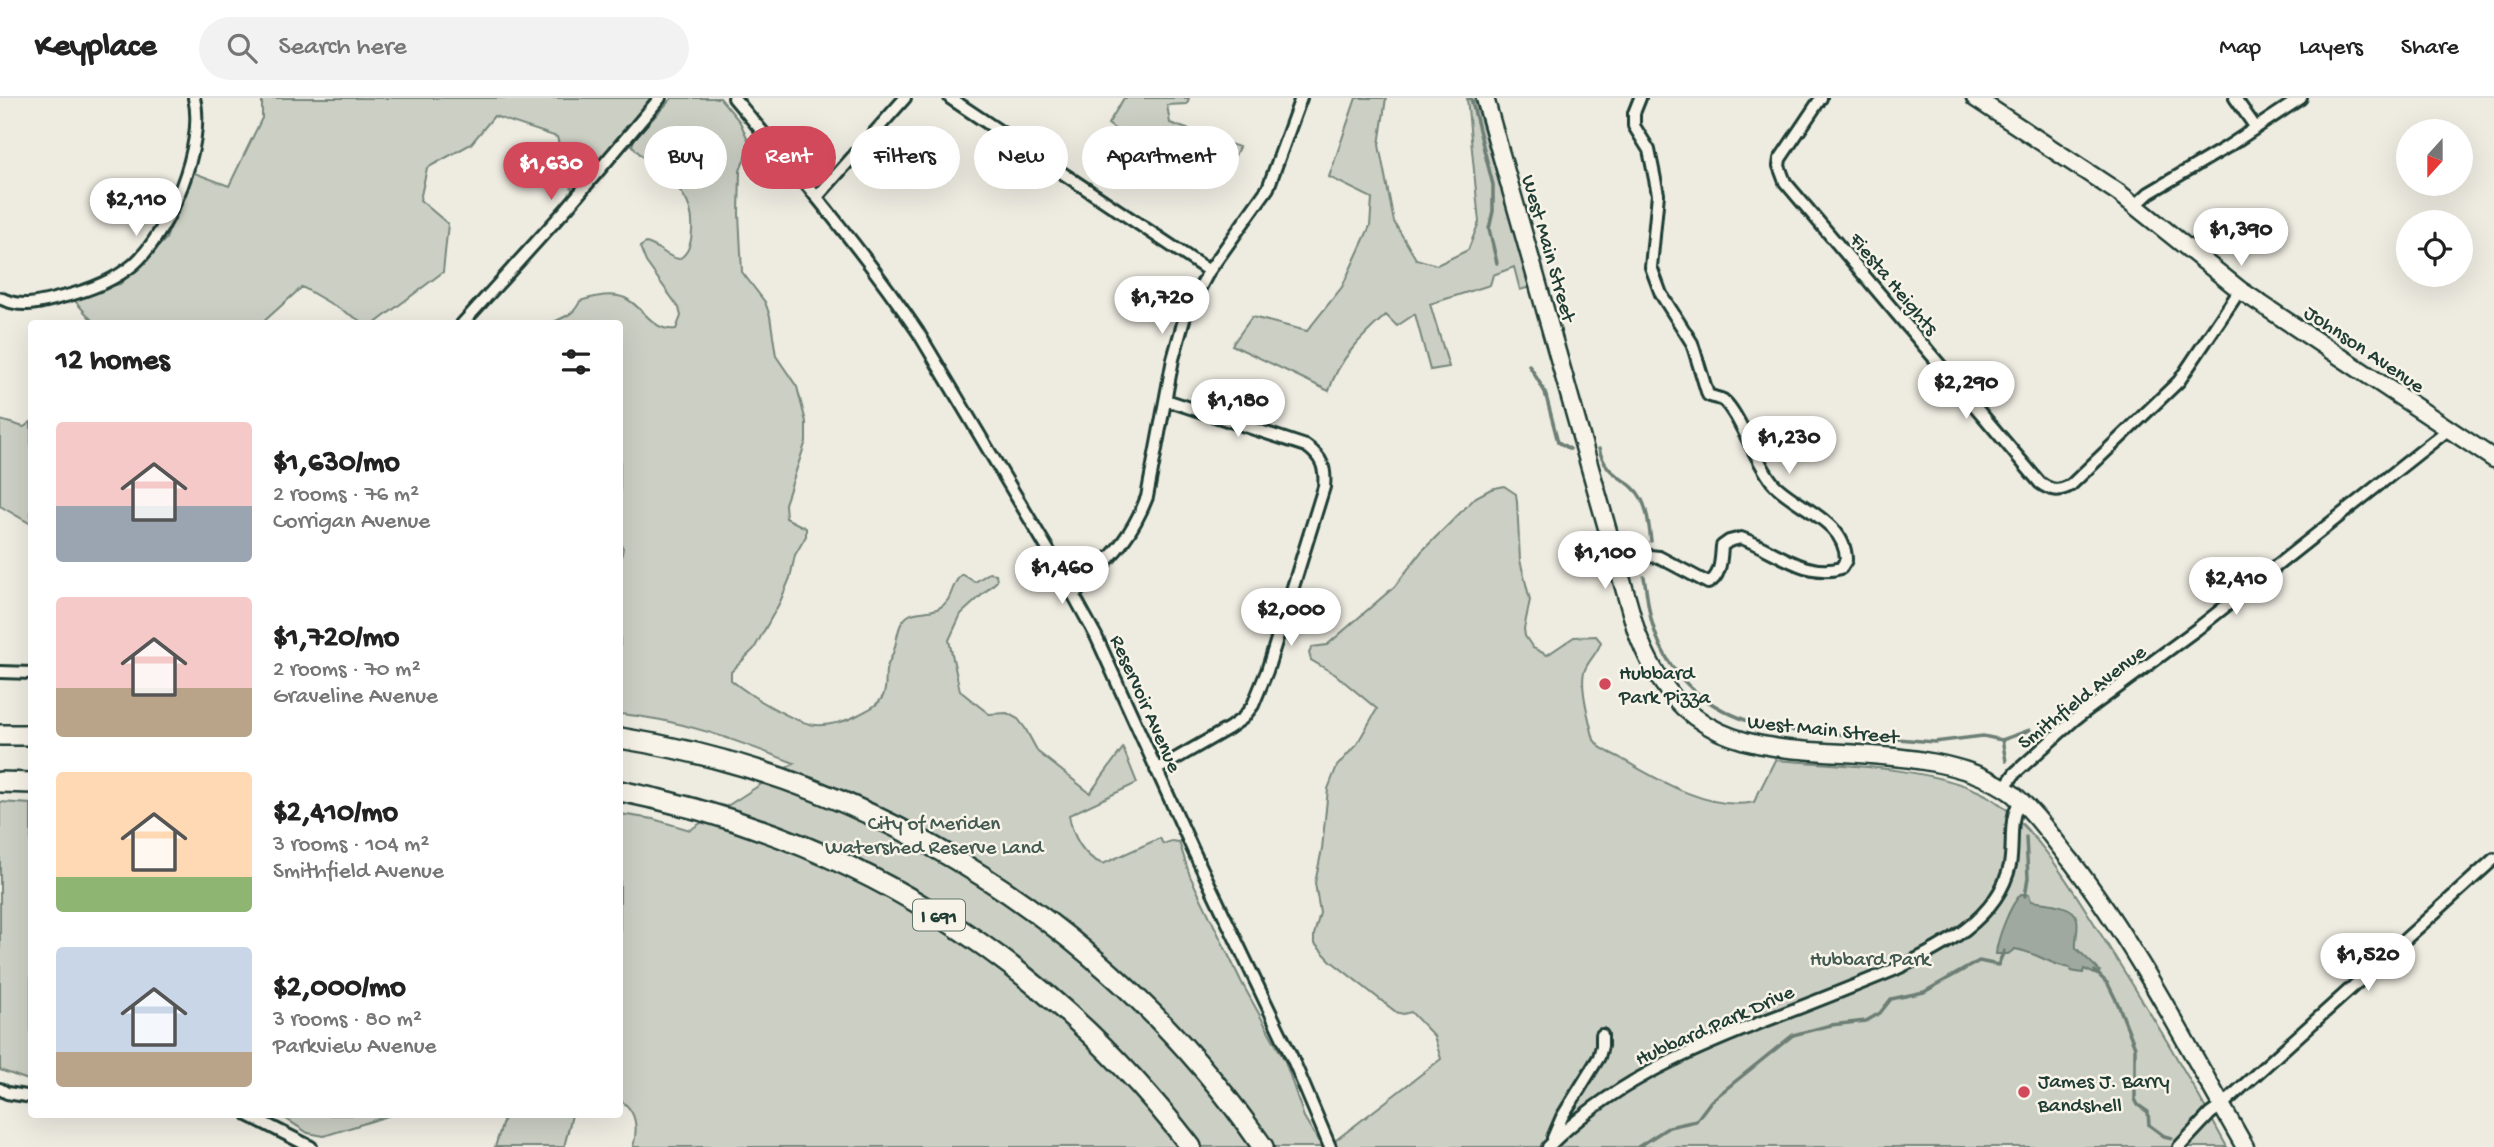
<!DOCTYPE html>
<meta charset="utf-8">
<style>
body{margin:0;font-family:"Gochi Hand",sans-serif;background:#f2f2f2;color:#222;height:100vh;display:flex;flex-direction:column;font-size:26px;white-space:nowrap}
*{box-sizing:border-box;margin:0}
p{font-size:23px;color:#767676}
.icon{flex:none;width:38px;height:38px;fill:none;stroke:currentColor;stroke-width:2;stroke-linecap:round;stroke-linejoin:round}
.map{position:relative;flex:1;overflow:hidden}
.sheet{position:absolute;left:28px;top:222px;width:595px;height:798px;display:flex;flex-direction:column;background:#fff;border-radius:7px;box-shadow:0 7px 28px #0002}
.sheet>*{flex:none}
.guide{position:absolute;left:644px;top:28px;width:665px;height:63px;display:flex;gap:14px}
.needle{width:46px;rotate:201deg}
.controls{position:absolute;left:2396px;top:21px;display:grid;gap:14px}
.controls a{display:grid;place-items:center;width:77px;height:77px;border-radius:50%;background:#fff;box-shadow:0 7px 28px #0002;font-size:35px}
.price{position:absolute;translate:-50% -60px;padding:0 16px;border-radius:24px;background:#fff;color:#222;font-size:23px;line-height:46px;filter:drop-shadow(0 2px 4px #0008)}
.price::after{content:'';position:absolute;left:50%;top:42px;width:21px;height:16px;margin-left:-10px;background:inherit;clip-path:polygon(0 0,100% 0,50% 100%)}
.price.on{background:#d1495b;color:#fff}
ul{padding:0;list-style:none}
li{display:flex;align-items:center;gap:21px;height:175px;padding:0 28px}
li span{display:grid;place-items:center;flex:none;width:196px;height:140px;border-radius:7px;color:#555}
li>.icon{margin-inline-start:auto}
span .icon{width:84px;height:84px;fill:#fffc;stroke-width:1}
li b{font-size:30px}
h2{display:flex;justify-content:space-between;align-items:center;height:84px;padding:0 28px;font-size:30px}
.pill{padding:0 24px;border-radius:32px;background:#fff;box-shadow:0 7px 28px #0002;font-size:24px;line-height:63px}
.pill.on{background:#d1495b;color:#fff}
header{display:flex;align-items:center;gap:42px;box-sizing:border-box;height:98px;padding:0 35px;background:#fff;border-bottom:2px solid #e0e0e0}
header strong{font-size:33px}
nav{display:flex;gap:38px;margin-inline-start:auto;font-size:24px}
.search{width:490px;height:63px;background:#f2f2f2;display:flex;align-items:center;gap:18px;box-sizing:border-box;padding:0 24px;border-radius:38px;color:#767676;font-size:26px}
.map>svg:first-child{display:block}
.green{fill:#cccfc4;stroke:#76867c;stroke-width:2}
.water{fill:#9fa99f;stroke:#6c7e74;stroke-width:2}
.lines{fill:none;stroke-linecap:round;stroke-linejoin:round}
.stream{stroke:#6c7e74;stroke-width:3.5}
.street-casing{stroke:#1f3d34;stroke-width:16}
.secondary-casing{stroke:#1f3d34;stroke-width:21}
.highway-casing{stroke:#1f3d34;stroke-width:24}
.street{stroke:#f7f3e8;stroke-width:10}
.secondary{stroke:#f7f3e8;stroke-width:16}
.highway{stroke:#f7f3e8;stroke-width:19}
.poi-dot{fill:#d1495b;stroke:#f7f3e8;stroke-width:2.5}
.labels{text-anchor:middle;stroke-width:5;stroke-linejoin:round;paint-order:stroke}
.shield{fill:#f7f3e8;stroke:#60746a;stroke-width:2}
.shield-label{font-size:19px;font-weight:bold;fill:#1f3d34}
.street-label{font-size:21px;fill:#1f3d34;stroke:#f7f3e8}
.poi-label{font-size:21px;fill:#1f3d34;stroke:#f7f3e8;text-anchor:start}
.park-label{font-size:21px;fill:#425a51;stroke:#f7f3e8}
</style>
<header>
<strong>Keyplace</strong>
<div class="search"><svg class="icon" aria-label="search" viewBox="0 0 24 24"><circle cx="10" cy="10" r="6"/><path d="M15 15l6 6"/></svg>Search here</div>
<nav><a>Map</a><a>Layers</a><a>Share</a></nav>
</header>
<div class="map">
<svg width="2494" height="1049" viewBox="0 0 2494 1049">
<rect width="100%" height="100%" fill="#eeece1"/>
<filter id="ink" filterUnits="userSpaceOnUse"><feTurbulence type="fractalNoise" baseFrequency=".0143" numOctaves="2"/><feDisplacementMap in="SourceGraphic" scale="14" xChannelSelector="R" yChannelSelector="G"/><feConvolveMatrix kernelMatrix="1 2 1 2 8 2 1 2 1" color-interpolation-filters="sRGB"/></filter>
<g filter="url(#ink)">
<path class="green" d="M 262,0 L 651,0 L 573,95 L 557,39 L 494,18 L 471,46 L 427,70 L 420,102 L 448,126 L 443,174 L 374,226 L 366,226 L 302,189 L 261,226 L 95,226 L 70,197 L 120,186 L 166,141 L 192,74 L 229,88 L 262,20 Z
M 672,0 L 720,0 L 740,24 L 750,46 L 740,73 L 739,116 L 742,174 L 765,204 L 770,218 L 776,258 L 797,289 L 806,324 L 806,343 L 785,406 L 786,420 L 806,430 L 806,438 L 795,457 L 790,480 L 780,504 L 754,551 L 731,574 L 731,582 C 749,597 794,625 816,627 C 829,628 847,623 858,617 C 867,612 878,608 883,598 C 887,590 885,581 886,572 C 888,565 892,559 894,552 C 897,543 897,534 901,526 C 910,509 925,517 939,510 C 954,502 950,486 962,476 L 975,484 L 989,475 L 996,476 L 997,483 L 961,516 L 949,542 L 960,593 L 989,616 L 1007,615 L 1018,621 L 1025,630 L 1038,654 L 1090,695 L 1123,650 L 1137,685 L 1069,717 C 1072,737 1083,759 1103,766 L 1160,740 L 1163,746 L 1172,743 L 1179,744 L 1190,778 L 1242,885 L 1285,963 L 1304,1019 L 1322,1049 L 633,1049 C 638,1031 637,1013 620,1002 L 620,716 L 653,721 L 690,732 L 794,665 C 738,643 680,621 620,616 L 620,465 L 623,450 L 620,445 L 620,226 L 549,226 C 561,220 574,218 580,203 C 592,199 612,194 625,200 C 644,209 652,234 676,231 L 681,218 L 679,210 L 646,164 L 640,149 L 646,145 C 659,148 666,159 679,161 C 689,155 691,145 692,133 C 696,87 653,76 632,47 L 635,40 Z
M 1124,0 L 1189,0 L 1187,6 L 1167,7 L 1170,25 L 1239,49 L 1227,75 L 1189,58 L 1169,71 L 1108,26 Z
M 1356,0 L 1386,0 L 1379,47 L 1394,124 L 1416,161 L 1437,167 L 1468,152 L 1479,124 L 1467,0 L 1475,3 L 1530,189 L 1520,192 L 1514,169 L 1493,177 L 1490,187 L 1430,206 L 1449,269 L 1430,272 L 1415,216 L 1397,228 L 1386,217 C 1362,238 1338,262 1329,293 L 1232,247 L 1252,219 L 1307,233 L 1342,189 L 1370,128 L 1372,100 L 1329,79 Z
M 0,322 L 24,329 L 31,324 L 31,426 L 0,408 Z
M 1504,388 L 1516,396 L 1517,404 L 1520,462 L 1530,502 L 1524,531 L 1525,538 L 1533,550 L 1547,557 L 1574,539 L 1596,538 L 1601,544 C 1598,555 1588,562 1584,574 C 1580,591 1590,625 1594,642 L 1599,648 C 1606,654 1614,656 1622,661 C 1658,682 1711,714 1754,704 L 1775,662 C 1835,667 1925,668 1980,694 C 2030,717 2076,796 2105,843 C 2148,910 2189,979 2227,1049 L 1327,1049 L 1441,961 L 1434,938 L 1411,914 L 1403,916 L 1396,914 L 1331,863 L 1314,845 L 1314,837 L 1320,815 L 1315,785 L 1322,751 L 1328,691 L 1337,668 L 1357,646 L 1377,611 L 1336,577 L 1311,562 L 1309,555 L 1312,549 L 1327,547 L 1394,489 L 1422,453 L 1476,399 L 1491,391 Z
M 0,704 L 31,706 L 31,983 L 0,972 Z
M 280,1017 L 391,1017 L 324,1038 L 308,1035 Z
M 505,1017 L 572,1017 L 564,1049 L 495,1049 Z"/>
<path class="water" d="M 2021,796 L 2029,796 L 2031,803 C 2043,805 2075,806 2077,821 C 2079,831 2075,841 2076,850 L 2100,873 L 2097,877 L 2084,871 L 2083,875 L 2071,873 L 2070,870 C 2051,867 2035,854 2015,851 L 2008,856 L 1996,856 C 1997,841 2010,807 2021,796 Z"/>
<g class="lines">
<path class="stream" d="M 1471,0 L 1493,87 L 1493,113 L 1489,131 L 1497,165
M 1529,267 L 1545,294 L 1558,344 L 1570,351
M 1599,351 C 1607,382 1630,379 1641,400 C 1648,413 1649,429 1651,443
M 1644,479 C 1647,495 1648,512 1653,528 C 1671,588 1717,617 1775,631 L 1934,644 L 1983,638 L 2002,642 L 2030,632
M 2002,642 L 2006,663
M 2025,798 L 2028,780 L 2026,739
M 2095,873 L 2108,886 L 2118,906 L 2135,949 L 2135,1001 L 2138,1007 L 2148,1014 L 2149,1027 L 2164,1038 L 2172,1040
M 1638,1049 L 1669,1029 L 1696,1023 L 1711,1003 L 1793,937 L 1831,927 L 1866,923 L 1880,915 L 1891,901 L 1924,894 L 1979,863 L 1998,867 L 2004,853"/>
<g class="street-casing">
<path id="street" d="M 734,0 C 798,76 862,151 918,234 L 1056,465 L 1096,538 L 1193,752 L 1294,964 L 1330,1049
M 950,0 L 1209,173
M 1821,0 L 1780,61 L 1779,68 L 1785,84 L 2040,385 C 2051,393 2059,394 2071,387 L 2179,283 L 2240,192
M 2235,0 L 2256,30
M 817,99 L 905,0
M 2136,107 L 2149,95 L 2227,49 L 2301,0
M 0,200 C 22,211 39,205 62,199 C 87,193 114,183 134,166 C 169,135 206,46 194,0
M 462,226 L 567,110 L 660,0
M 1615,460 L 1631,456 L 1659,459 L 1708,485 C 1721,479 1721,461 1722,448 L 1729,443 L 1741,440 C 1774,451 1805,481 1841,470 L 1846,462 C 1846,423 1797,410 1774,386 C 1756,366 1739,314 1723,302 C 1719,300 1712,299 1708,297 L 1692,245 L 1661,196 L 1651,169 L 1658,96 L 1649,52 L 1634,28 L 1634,15 L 1640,0
M 1074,497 C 1107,462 1129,445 1147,399 L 1173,261 L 1185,218 L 1209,173 L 1268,90 L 1301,0
M 0,574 L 32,575
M 1156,672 L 1229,630 L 1243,620 L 1253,607 L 1267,573 L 1324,389 C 1326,370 1322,359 1306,348 L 1166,302
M 2004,690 L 2015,675 L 2075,621 L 2197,531 L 2449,331
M 0,991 L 7,995 L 32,999
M 248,1017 L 311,1049
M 1553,1040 L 1562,1019 L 1599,959 L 1602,948 L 1602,937
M 1548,1049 C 1608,988 1683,955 1762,924 C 1807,907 1852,889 1896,871 C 1941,850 1998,821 2010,767 C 2014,746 2008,722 2020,703
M 2179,1049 L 2210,1016 L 2221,1008 L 2494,761"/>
</g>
<g class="secondary-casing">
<path id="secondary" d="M 1485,0 L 1636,532 C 1690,680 1799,642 1924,663 C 1955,668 1988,677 2013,696 C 2036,715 2053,741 2072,764 C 2139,852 2190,953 2245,1049
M 1975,0 L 2119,95 L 2240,192 L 2494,361"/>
</g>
<g class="highway-casing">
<path id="highway" d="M 0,637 L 32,637
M 620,640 C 881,681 1113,832 1263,1049
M 0,684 L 32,685
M 620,693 C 852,739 1046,860 1191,1049"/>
</g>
<use href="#street" class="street"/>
<use href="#secondary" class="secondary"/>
<use href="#highway" class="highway"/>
</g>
</g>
<g class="poi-dot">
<circle cx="1605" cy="586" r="7"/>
<circle cx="2024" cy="994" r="7"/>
</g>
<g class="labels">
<rect class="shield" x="913" y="801.5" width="52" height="31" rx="5"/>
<g class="shield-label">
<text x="939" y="824">I 691</text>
</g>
<g class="street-label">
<text transform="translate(1550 150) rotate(74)" y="7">West Main Street</text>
<text transform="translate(1895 185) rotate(50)" y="7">Fiesta Heights</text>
<text transform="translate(2365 250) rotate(34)" y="7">Johnson Avenue</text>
<text transform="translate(2081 598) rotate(-38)" y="7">Smithfield Avenue</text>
<text transform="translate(1147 605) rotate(66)" y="7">Reservoir Avenue</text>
<text transform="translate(1823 630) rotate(6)" y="7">West Main Street</text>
<text transform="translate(1714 926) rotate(-24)" y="7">Hubbard Park Drive</text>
</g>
<g class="poi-label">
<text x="1619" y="581">Hubbard<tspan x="1619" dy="24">Park Pizza</tspan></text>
<text x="2038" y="989">James J. Barry<tspan x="2038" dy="24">Bandshell</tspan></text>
</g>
<g class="park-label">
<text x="934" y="731">City of Meriden<tspan x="934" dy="24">Watershed Reserve Land</tspan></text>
<text x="1870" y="867">Hubbard Park</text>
</g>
</g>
</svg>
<div class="controls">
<a><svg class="needle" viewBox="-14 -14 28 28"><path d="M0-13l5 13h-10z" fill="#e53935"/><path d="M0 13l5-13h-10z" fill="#767676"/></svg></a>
<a><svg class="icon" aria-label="locate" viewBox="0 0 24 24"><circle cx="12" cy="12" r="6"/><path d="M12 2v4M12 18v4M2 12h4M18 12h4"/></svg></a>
</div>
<b class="price on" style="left:551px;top:104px">$1,630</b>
<b class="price" style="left:136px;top:140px">$2,110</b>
<b class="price" style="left:2241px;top:170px">$1,390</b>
<b class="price" style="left:1162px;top:238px">$1,720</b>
<b class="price" style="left:1966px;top:323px">$2,290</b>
<b class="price" style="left:1238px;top:341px">$1,180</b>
<b class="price" style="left:1789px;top:378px">$1,230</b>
<b class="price" style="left:1605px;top:493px">$1,100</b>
<b class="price" style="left:1062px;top:508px">$1,460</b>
<b class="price" style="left:2236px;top:519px">$2,410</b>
<b class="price" style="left:1291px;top:550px">$2,000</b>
<b class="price" style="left:2368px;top:895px">$1,520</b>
<div class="guide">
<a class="pill">Buy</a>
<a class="pill on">Rent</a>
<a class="pill">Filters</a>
<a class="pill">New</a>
<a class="pill">Apartment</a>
</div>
<section class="sheet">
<h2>12 homes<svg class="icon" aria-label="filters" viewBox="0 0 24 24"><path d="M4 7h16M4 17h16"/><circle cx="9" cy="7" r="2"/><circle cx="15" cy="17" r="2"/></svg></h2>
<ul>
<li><span style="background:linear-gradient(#f6c9c9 60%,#9aa5b1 0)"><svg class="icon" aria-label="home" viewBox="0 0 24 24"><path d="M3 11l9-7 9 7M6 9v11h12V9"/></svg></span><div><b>$1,630/mo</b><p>2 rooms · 76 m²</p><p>Corrigan Avenue</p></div></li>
<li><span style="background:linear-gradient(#f6c9c9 65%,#b9a48a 0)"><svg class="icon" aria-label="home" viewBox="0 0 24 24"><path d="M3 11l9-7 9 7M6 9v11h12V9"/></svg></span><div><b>$1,720/mo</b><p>2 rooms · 70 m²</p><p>Graveline Avenue</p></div></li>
<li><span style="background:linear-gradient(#ffd9b3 75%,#8fb573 0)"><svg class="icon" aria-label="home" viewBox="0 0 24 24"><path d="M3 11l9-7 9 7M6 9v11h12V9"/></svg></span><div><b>$2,410/mo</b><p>3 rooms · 104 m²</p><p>Smithfield Avenue</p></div></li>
<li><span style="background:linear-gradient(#c9d6e8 75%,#b9a48a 0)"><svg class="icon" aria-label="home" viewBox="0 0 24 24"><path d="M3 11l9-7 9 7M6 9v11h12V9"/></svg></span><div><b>$2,000/mo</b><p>3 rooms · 80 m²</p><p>Parkview Avenue</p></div></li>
</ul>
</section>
</div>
